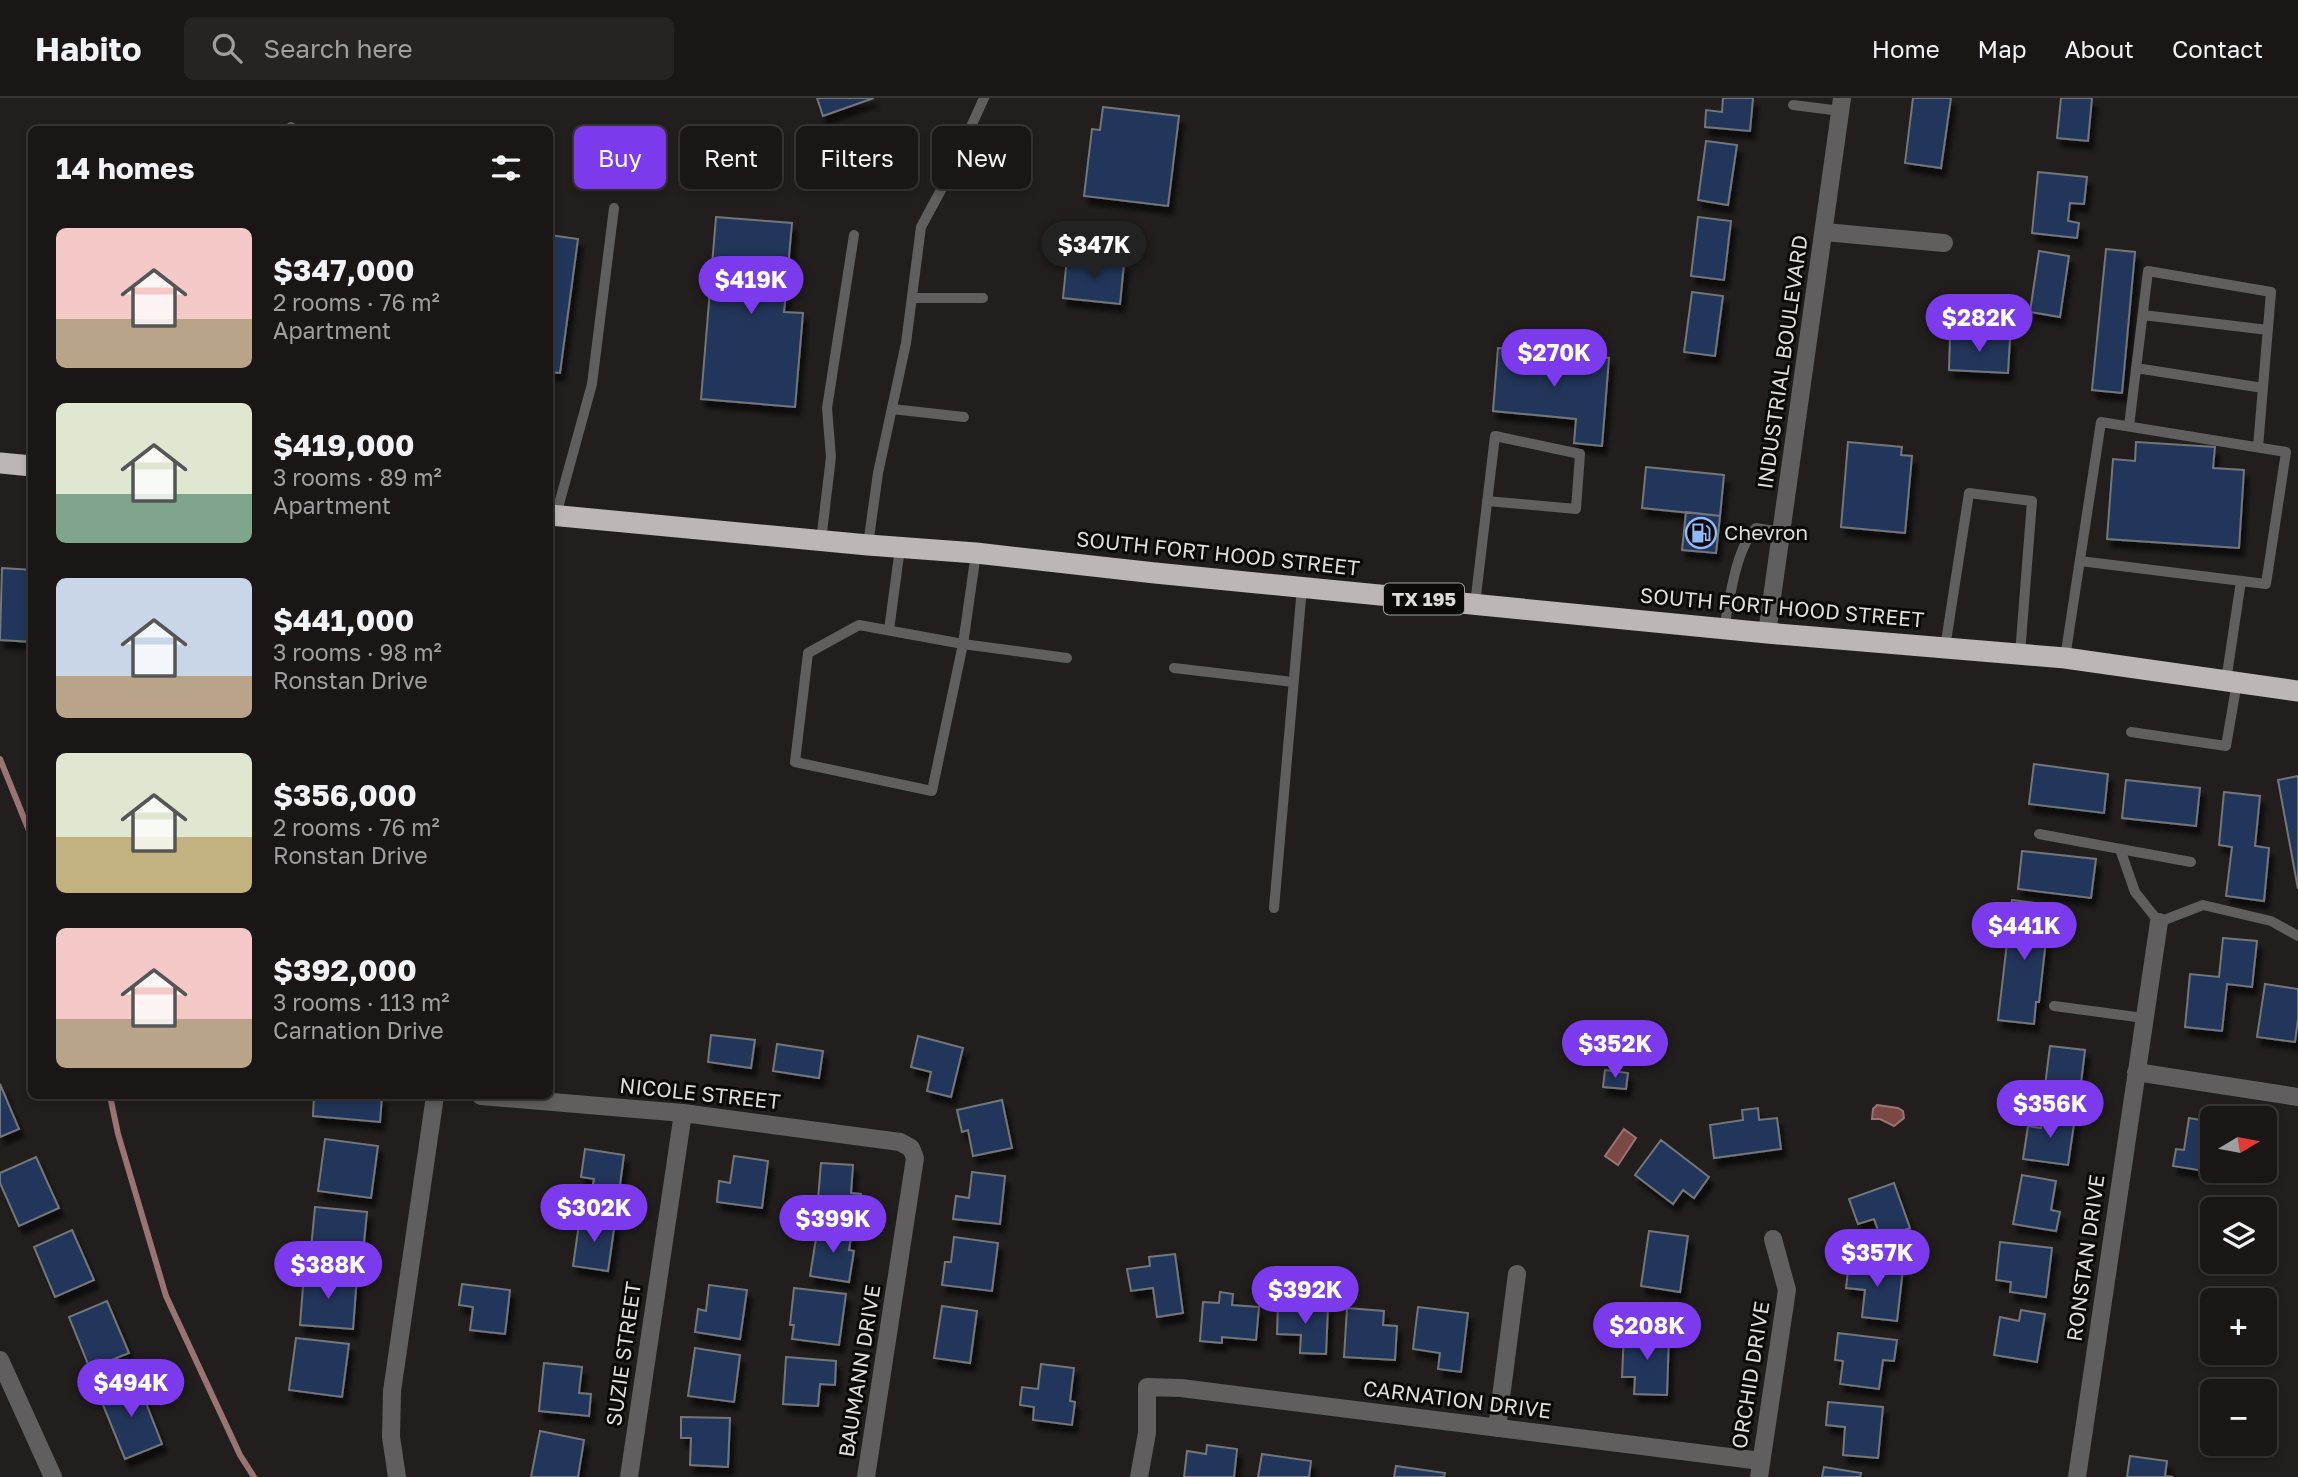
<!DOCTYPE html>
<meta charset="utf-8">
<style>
body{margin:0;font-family:"Golos Text",sans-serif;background:#272323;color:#f1f3f6;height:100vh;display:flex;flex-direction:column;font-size:26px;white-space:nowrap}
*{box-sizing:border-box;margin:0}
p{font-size:23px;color:#9f9fa1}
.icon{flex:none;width:38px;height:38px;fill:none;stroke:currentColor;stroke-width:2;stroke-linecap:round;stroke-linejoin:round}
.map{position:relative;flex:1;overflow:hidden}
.sheet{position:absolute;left:28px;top:28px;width:525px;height:973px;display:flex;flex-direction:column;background:#1a1616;border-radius:10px;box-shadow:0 4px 10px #0003,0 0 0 2px #383535}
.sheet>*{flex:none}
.top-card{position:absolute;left:574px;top:28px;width:665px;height:63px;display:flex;gap:14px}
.needle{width:46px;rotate:80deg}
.controls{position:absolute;left:2200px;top:1008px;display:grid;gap:14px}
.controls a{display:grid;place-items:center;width:77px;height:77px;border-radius:10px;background:#1a1616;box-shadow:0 4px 10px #0003,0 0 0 2px #383535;font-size:35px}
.price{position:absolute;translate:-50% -60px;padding:0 16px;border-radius:24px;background:#7c3aed;color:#fff;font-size:23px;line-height:46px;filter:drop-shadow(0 2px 4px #0008)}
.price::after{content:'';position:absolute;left:50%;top:42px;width:21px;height:16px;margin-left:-10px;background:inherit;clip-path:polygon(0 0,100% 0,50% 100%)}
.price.on{background:#222;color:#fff}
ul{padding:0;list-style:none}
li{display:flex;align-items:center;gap:21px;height:175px;padding:0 28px}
li span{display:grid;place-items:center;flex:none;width:196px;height:140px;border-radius:10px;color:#555}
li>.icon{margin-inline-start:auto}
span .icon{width:84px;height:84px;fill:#fffc;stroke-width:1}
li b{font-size:30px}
h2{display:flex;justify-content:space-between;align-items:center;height:84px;padding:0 28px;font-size:30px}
.pill{padding:0 24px;border-radius:10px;background:#1a1616;box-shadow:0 4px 10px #0003,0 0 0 2px #383535;font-size:24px;line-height:63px}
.pill.on{background:#7c3aed;color:#fff}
header{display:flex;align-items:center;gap:42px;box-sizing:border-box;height:98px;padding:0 35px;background:#1a1616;border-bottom:2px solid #383535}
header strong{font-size:33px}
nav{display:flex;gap:38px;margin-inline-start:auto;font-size:24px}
.search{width:490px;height:63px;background:#272323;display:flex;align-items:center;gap:18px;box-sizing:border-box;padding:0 24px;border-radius:10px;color:#9f9fa1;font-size:26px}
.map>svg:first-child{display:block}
.water{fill:#7b4846;stroke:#997473;stroke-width:2}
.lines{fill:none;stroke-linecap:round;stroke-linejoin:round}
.stream{stroke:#997473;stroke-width:6}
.building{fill:#20365a;stroke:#737679;stroke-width:2;filter:url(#shadow)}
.lane{stroke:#605e5e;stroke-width:10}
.street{stroke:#605e5e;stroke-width:18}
.highway{stroke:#bcb6b6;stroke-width:21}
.labels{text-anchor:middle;stroke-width:6;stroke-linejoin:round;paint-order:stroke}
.shield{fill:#0a0908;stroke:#9f9d9c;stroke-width:2}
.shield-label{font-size:19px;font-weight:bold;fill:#dfdcdb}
.street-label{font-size:21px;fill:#dfdcdb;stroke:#0a0908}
.poi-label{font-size:21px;fill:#dfdcdb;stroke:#0a0908;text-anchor:start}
</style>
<header>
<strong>Habito</strong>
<div class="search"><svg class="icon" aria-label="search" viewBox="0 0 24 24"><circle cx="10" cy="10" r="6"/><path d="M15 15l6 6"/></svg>Search here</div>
<nav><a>Home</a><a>Map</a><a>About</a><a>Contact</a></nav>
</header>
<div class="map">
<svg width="2298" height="1379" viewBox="0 0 2298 1379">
<defs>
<filter id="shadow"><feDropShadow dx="4.5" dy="8" stdDeviation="2" flood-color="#0009"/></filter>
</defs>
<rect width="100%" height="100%" fill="#221e1e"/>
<path class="water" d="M 1877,1007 L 1898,1010 L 1903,1013 L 1904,1020 L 1894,1028 L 1880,1021 L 1872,1021 L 1873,1011 Z
M 1624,1031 L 1636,1040 L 1618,1067 L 1605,1058 Z"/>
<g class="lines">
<path class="stream" d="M 0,661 L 32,740
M 110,998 L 118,1036 L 166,1198 L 240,1357 L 254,1379"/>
</g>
<path class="building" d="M 817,0 L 874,0 L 823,18 Z
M 1723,0 L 1753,0 L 1750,33 L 1705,29 L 1706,12 L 1722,14 Z
M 1913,0 L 1951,0 L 1941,70 L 1905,65 Z
M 2061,0 L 2092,0 L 2088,43 L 2057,40 Z
M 1103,9 L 1179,18 L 1168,108 L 1084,98 L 1092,31 L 1100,32 Z
M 1706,43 L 1737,47 L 1728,107 L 1698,102 Z
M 2038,74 L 2087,79 L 2084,106 L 2070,105 L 2068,123 L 2079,125 L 2077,140 L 2032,135 Z
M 716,119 L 792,125 L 784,214 L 803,215 L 795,309 L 701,301 Z
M 1698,119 L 1731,123 L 1724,182 L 1691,178 Z
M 550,137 L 578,141 L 560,275 L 550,274 Z
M 2106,151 L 2135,154 L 2122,295 L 2092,292 Z
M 2039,153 L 2069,158 L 2060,219 L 2030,214 Z
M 1067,160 L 1124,166 L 1120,206 L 1063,200 Z
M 1692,194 L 1723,198 L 1715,258 L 1684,254 Z
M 1950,238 L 2010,241 L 2008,275 L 1949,272 Z
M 1498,250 L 1609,260 L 1602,348 L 1574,345 L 1576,321 L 1493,313 Z
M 1848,344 L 1902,349 L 1901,357 L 1912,358 L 1905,435 L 1841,429 Z
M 2136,344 L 2215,349 L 2213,370 L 2244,372 L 2239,450 L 2107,441 L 2113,361 L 2135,363 Z
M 1646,369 L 1724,377 L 1720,418 L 1642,410 Z
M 1686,414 L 1720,418 L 1716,455 L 1682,452 Z
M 2,470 L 32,472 L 32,544 L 0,542 Z
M 2034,666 L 2108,676 L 2104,715 L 2029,706 Z
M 2298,678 L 2298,791 L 2278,682 Z
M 2126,682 L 2200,690 L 2196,728 L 2122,720 Z
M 2224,694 L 2260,698 L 2255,748 L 2269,750 L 2264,803 L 2226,798 L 2232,749 L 2219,747 Z
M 2022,753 L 2096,761 L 2091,800 L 2018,791 Z
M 2012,802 L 2050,807 L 2039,904 L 2036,904 L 2034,926 L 1998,922 Z
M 2223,840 L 2257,843 L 2252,889 L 2227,886 L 2222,933 L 2185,929 L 2190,876 L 2219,879 Z
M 2265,886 L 2298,891 L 2298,921 L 2295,944 L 2257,939 Z
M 711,937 L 755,942 L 751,970 L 708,964 Z
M 918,938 L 963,950 L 951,999 L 927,993 L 931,974 L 911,969 Z
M 777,946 L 823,953 L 819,980 L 773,973 Z
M 2050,948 L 2085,952 L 2079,1001 L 2044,996 Z
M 1605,972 L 1628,975 L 1626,991 L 1603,989 Z
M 0,986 L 19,1031 L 0,1039 Z
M 314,998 L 382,998 L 380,1024 L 313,1018 Z
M 1002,1002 L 1012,1050 L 973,1058 L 968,1032 L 962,1034 L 957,1012 Z
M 1758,1010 L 1759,1022 L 1777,1020 L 1781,1051 L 1714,1060 L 1710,1027 L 1743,1022 L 1742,1012 Z
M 2043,1014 L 2075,1019 L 2068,1067 L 2023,1061 L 2028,1028 L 2041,1030 Z
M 2189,1020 L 2212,1024 L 2212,1073 L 2218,1073 L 2217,1075 L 2173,1068 L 2176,1051 L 2184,1052 Z
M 325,1041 L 378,1048 L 371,1100 L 318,1093 Z
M 1661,1042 L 1709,1079 L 1694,1100 L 1683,1092 L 1673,1106 L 1635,1077 Z
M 585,1051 L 624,1057 L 618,1102 L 591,1098 L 594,1081 L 581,1079 Z
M 734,1058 L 768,1063 L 762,1110 L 717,1104 L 719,1083 L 730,1085 Z
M 36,1059 L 59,1110 L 19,1128 L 0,1085 L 0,1075 Z
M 821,1065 L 853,1067 L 851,1095 L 861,1096 L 860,1116 L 817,1113 Z
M 972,1074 L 1005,1078 L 1000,1126 L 953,1121 L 956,1098 L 969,1100 Z
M 2022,1077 L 2056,1083 L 2051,1112 L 2060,1114 L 2056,1133 L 2013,1126 Z
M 1894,1085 L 1910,1130 L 1881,1141 L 1874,1121 L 1858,1126 L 1849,1101 Z
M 315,1109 L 367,1114 L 362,1165 L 310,1161 Z
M 580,1119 L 615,1124 L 608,1173 L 573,1168 Z
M 818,1128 L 852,1133 L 849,1152 L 854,1153 L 849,1184 L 810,1178 Z
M 72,1132 L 94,1182 L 55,1199 L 34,1149 Z
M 1649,1133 L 1688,1138 L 1680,1194 L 1641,1188 Z
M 954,1139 L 998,1145 L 992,1193 L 942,1187 L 945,1164 L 951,1164 Z
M 2000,1144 L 2052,1150 L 2046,1199 L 2010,1194 L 2011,1184 L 1996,1182 Z
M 1175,1156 L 1183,1215 L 1157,1219 L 1153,1190 L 1131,1193 L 1127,1171 L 1150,1168 L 1149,1159 Z
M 1849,1164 L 1903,1171 L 1897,1223 L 1862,1219 L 1865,1192 L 1846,1190 Z
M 304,1175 L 357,1179 L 353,1231 L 300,1227 Z
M 462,1186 L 510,1192 L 505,1236 L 470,1232 L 473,1209 L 459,1207 Z
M 709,1187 L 747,1192 L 740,1241 L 695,1234 L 698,1211 L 706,1213 Z
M 794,1190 L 846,1196 L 839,1247 L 792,1241 L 794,1227 L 790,1227 Z
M 1220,1194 L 1233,1196 L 1232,1207 L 1259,1209 L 1256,1242 L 1222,1239 L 1222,1245 L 1200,1243 L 1203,1204 L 1219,1205 Z
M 107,1203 L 129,1255 L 90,1271 L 69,1219 Z
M 1278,1206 L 1328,1209 L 1326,1256 L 1300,1255 L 1301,1237 L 1277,1236 Z
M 942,1208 L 977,1213 L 970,1265 L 934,1260 Z
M 1418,1209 L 1468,1215 L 1461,1274 L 1438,1271 L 1440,1255 L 1413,1251 Z
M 1347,1210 L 1384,1213 L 1383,1227 L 1397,1228 L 1395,1262 L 1344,1259 Z
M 2021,1212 L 2045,1216 L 2037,1264 L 1994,1257 L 2000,1219 L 2019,1223 Z
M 1624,1235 L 1669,1237 L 1667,1297 L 1634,1296 L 1635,1279 L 1622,1279 Z
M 1838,1235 L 1897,1242 L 1894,1263 L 1883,1262 L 1879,1291 L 1840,1286 L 1843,1263 L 1835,1262 Z
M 296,1240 L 349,1246 L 342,1299 L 289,1292 Z
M 695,1250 L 740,1257 L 734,1304 L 688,1298 Z
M 786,1259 L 836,1263 L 835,1287 L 820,1286 L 818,1308 L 783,1306 Z
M 544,1265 L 582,1269 L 579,1295 L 591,1296 L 589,1318 L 539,1313 Z
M 1041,1266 L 1074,1270 L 1070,1303 L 1075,1304 L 1072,1327 L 1033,1322 L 1034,1309 L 1020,1307 L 1022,1289 L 1038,1291 Z
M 137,1282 L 162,1346 L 125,1361 L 99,1297 Z
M 1828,1304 L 1883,1309 L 1878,1360 L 1843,1357 L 1845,1329 L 1826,1327 Z
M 681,1319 L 730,1320 L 728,1369 L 690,1367 L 691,1340 L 681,1340 Z
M 540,1333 L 584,1342 L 578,1379 L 531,1379 Z
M 1207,1347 L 1237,1351 L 1234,1379 L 1184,1379 L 1187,1353 L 1206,1356 Z
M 1262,1356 L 1311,1363 L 1309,1379 L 1258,1379 Z
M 2130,1358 L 2167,1363 L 2165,1378 L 2173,1379 L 2127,1379 Z
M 1396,1368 L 1445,1375 L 1444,1379 L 1394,1379 Z
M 1824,1369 L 1861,1375 L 1860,1379 L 1822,1379 Z"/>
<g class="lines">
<path class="lane" d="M 1793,7 L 1841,13
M 290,32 L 291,29
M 912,200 L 983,200
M 2143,217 L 2268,232
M 2136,270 L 2263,290
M 892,311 L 964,319
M 2129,328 L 2148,173 L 2271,194 L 2258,349
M 556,417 L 592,286 L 614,110
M 821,443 L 831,359 L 827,310 L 854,137
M 868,447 L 878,375 L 906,245 L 921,129 L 948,79 L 984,0
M 976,455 L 963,546 L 1067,560
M 1475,506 L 1495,338 L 1580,356 L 1576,411 L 1487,403
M 859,527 L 963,546 L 932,693 L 795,664 L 808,555 Z
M 1724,530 C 1730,502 1735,451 1756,430 L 1782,434
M 889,532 L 900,450
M 1945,550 L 1969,395 L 2032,403 L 2020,556
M 2065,560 L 2101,324 L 2286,354 L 2266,486 L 2080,463
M 1174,570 L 1293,584
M 2226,583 L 2241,483
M 2131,634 L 2226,648 L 2237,584
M 2039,736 L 2191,764
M 2120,751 L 2135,794 L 2159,824 L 2203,807 L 2271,823 L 2298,838
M 1274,810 L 1302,489
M 2054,908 L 2144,920"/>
<path class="street" d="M 1825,134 L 1944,145
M 1767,535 L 1842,0
M 2136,974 L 2298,999
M 481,998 L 683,1015 L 900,1044 L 911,1050 L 915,1060 L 866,1379
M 0,1262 L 53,1379
M 1497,1330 L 1517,1176
M 397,1379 L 391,1339 L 392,1293 L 435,998
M 629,1379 L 683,1015
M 1139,1379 L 1147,1335 L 1147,1289 L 1181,1290 L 1761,1363
M 1759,1379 L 1787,1192 L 1773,1141
M 2077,1379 L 2159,824"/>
<path class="highway" d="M 0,365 L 32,368
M 550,417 L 868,447 L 976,455 L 1155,475 L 1767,535 L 2065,560 L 2298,593"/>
</g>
<defs>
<g id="fuel-ring" transform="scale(1.575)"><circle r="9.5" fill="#0a0908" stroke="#8fb8fd" stroke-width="1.5"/><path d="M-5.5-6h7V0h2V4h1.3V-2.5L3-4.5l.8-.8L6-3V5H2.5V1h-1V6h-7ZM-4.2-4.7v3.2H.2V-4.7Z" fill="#8fb8fd"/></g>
</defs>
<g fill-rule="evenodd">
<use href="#fuel-ring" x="1701" y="435"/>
</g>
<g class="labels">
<rect class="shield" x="1384" y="485.5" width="80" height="31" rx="5"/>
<g class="shield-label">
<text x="1424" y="508">TX 195</text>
</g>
<g class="street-label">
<text transform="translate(1783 264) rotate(-82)" y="7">INDUSTRIAL BOULEVARD</text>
<text transform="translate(1218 456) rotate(6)" y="7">SOUTH FORT HOOD STREET</text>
<text transform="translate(1782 510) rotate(5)" y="7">SOUTH FORT HOOD STREET</text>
<text transform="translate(700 996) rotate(6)" y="7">NICOLE STREET</text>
<text transform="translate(2086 1160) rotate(-82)" y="7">RONSTAN DRIVE</text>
<text transform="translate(624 1256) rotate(-82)" y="7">SUZIE STREET</text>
<text transform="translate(860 1273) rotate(-81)" y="7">BAUMANN DRIVE</text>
<text transform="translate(1751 1277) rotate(-81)" y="7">ORCHID DRIVE</text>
<text transform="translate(1457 1302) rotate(7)" y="7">CARNATION DRIVE</text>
</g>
<g class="poi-label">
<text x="1724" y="442">Chevron</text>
</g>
</g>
</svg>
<div class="controls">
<a><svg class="needle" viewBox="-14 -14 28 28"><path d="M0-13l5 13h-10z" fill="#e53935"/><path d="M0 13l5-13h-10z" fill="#9f9fa1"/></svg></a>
<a><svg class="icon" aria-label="layers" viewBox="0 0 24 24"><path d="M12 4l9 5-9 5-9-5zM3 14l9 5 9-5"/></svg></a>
<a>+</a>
<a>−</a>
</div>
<b class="price on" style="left:1094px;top:183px">$347K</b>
<b class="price" style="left:751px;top:218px">$419K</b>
<b class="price" style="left:1979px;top:256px">$282K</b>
<b class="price" style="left:1554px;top:291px">$270K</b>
<b class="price" style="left:2024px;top:864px">$441K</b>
<b class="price" style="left:1615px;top:982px">$352K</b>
<b class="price" style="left:2050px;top:1042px">$356K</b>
<b class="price" style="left:594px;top:1146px">$302K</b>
<b class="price" style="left:833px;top:1157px">$399K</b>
<b class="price" style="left:1877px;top:1191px">$357K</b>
<b class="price" style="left:328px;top:1203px">$388K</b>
<b class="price" style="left:1305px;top:1228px">$392K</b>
<b class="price" style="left:1647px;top:1264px">$208K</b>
<b class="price" style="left:131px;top:1321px">$494K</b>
<div class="top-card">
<a class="pill on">Buy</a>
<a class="pill">Rent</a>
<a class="pill">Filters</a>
<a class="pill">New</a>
</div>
<section class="sheet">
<h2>14 homes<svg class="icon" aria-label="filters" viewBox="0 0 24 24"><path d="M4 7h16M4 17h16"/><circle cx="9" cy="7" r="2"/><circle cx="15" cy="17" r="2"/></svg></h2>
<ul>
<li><span style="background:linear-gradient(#f6c9c9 65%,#b9a48a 0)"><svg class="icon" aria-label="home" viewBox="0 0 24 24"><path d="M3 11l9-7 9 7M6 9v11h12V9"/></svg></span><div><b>$347,000</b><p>2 rooms · 76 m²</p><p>Apartment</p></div></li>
<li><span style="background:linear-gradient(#dfe7d0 65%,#7fa58c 0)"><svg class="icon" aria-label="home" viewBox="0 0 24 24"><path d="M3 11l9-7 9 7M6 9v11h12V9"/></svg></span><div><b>$419,000</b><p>3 rooms · 89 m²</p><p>Apartment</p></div></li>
<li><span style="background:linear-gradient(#c9d6e8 70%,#b9a48a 0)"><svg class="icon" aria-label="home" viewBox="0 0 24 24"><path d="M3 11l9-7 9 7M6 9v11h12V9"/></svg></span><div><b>$441,000</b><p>3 rooms · 98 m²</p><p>Ronstan Drive</p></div></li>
<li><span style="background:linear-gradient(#dfe7d0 60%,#c2b280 0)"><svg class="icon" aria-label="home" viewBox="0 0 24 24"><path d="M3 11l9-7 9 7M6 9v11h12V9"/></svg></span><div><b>$356,000</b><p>2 rooms · 76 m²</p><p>Ronstan Drive</p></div></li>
<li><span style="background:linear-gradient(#f6c9c9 65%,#b9a48a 0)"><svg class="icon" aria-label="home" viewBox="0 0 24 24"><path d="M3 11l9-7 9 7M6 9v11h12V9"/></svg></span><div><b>$392,000</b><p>3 rooms · 113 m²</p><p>Carnation Drive</p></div></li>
</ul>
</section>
</div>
